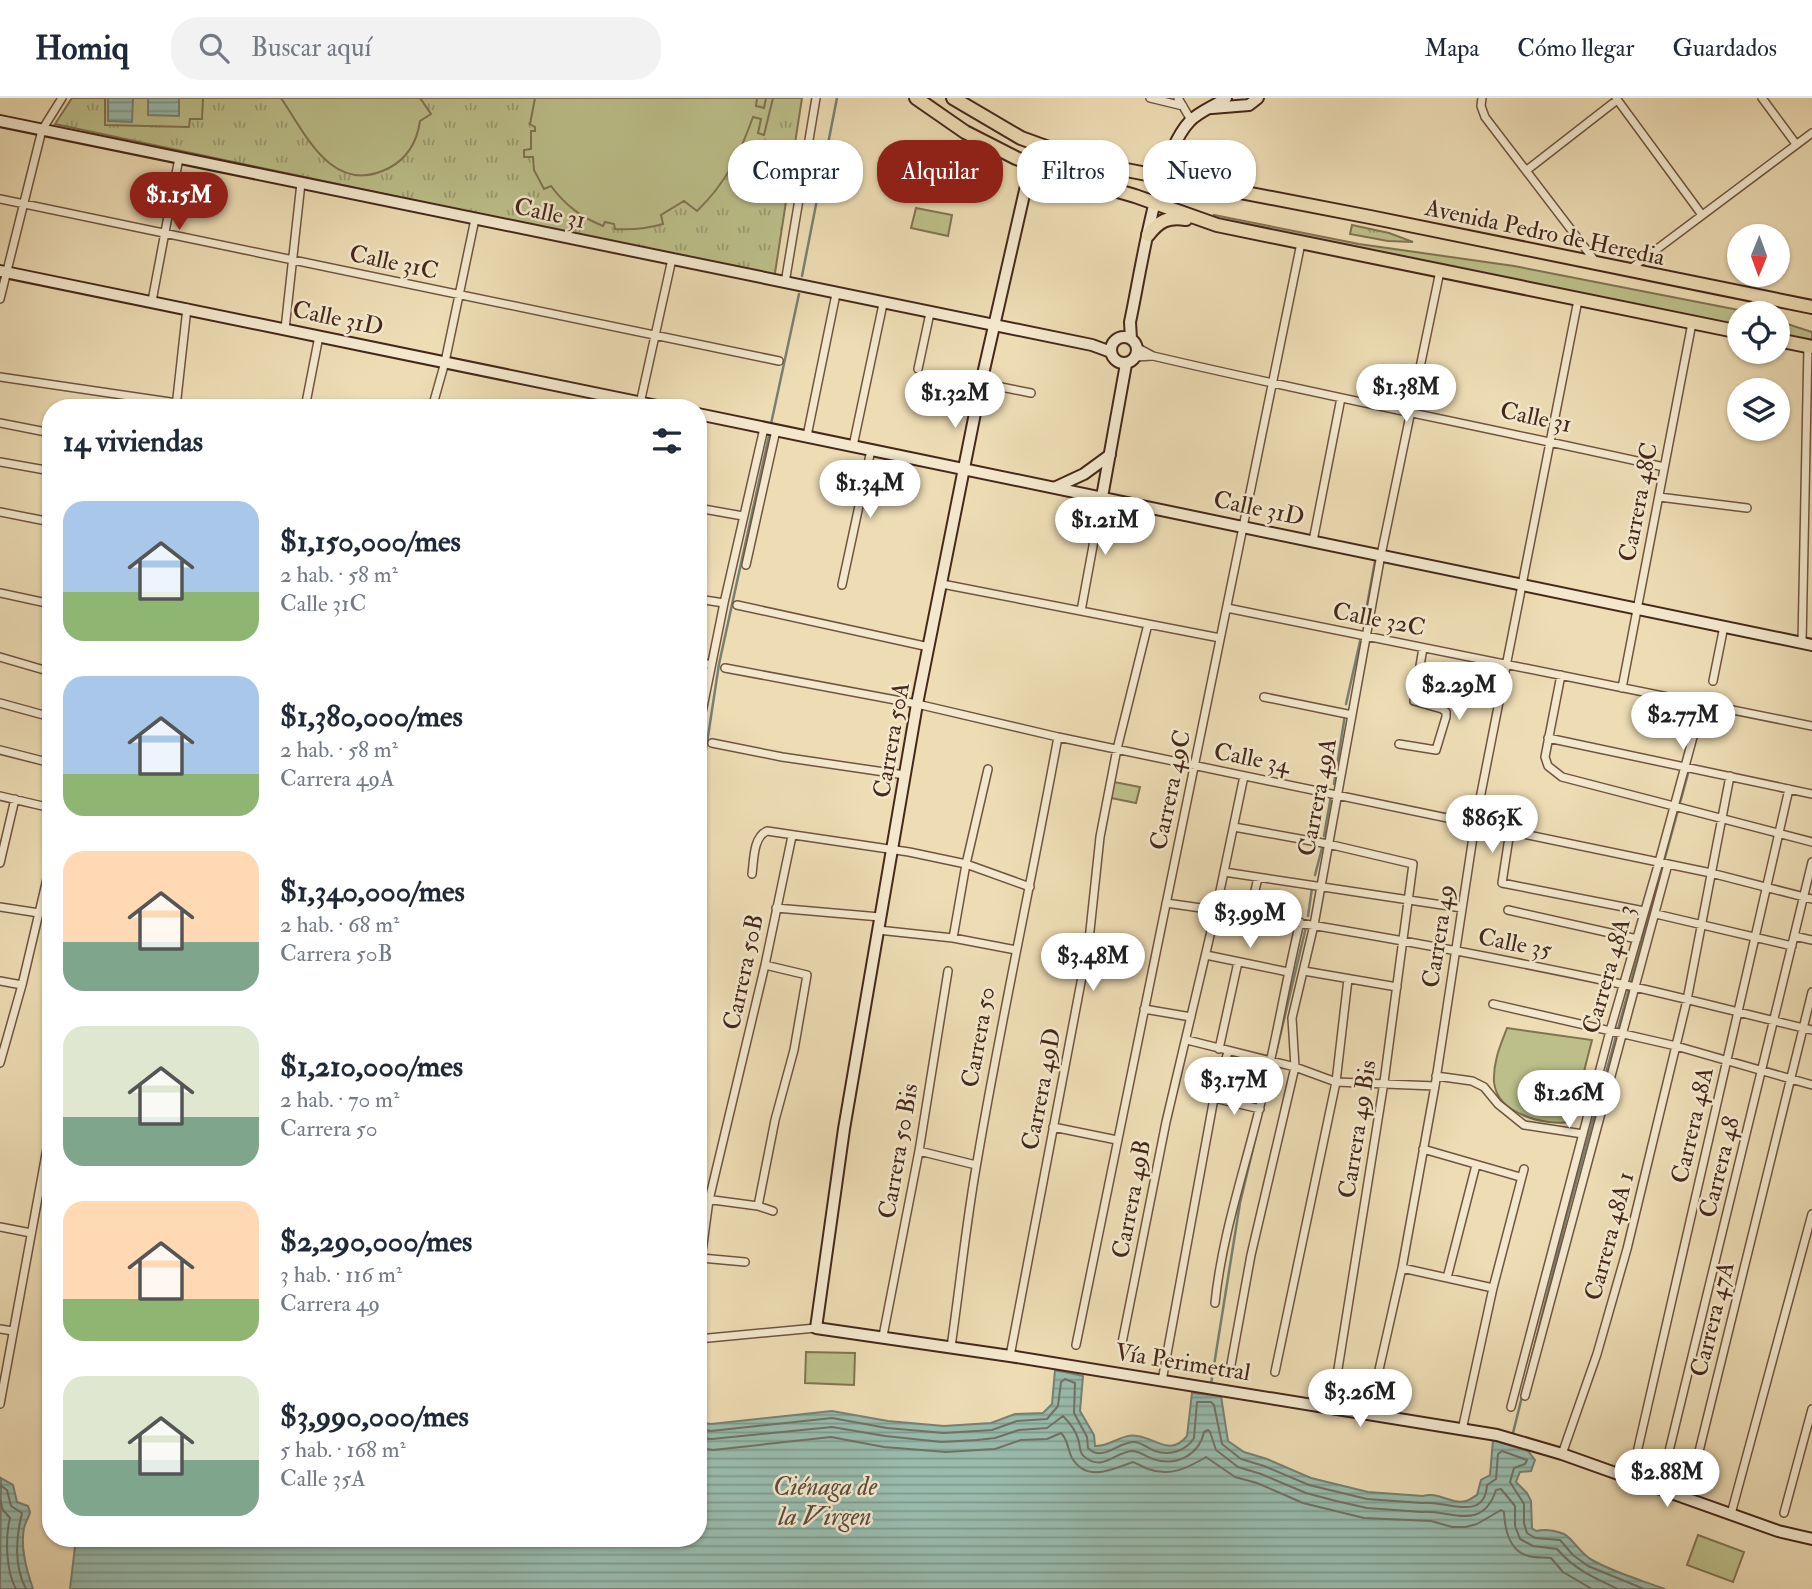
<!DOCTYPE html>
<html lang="es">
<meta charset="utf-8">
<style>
body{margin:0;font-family:"IM FELL Double Pica",serif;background:#f2f2f3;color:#1f2937;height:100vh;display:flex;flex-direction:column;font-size:26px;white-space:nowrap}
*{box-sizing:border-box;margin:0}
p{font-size:23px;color:#747a83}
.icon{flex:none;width:38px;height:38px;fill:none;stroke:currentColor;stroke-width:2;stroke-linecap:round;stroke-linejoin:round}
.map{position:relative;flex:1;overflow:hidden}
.side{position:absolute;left:42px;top:301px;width:665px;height:1148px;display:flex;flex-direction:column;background:#fff;border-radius:28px;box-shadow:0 2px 5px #0004}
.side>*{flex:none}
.top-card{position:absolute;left:728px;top:42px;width:665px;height:63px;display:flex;gap:14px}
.needle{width:46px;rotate:181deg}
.controls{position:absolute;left:1727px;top:126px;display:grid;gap:14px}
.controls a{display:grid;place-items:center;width:63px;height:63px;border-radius:50%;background:#fff;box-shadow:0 2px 5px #0004;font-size:35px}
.price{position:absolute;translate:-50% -60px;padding:0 16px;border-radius:24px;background:#fff;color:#222;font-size:23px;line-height:46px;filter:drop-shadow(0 2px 4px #0008)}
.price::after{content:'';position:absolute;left:50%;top:42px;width:21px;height:16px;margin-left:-10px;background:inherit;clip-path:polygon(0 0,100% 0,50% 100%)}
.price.active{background:#8f2418;color:#fff}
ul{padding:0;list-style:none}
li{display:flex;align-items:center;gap:21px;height:175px;padding:0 21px}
li span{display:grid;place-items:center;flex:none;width:196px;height:140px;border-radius:21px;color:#555}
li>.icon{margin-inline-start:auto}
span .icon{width:84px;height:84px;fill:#fffc;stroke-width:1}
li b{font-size:30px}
h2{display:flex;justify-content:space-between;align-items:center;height:84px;padding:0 21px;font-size:30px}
.chip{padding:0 24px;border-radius:28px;background:#fff;box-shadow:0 2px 5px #0004;font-size:24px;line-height:63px}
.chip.active{background:#8f2418;color:#fff}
header{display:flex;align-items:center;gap:42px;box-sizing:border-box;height:98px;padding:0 35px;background:#fff;border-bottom:2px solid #e0e1e3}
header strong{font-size:33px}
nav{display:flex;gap:38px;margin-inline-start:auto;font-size:24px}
.search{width:490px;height:63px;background:#f2f2f3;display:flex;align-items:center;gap:18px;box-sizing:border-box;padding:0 24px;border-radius:28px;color:#747a83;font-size:26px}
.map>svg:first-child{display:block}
.grass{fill:url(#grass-tufts);stroke:#817352;stroke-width:2}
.park{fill:#bcbf8a;stroke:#817352;stroke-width:2}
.water{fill:url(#water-rules);stroke:#788073;stroke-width:2}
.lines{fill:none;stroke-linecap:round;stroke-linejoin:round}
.shore{stroke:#707264;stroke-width:2}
.stream{stroke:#788073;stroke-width:2.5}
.street-casing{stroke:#705440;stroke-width:10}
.secondary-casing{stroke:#46271a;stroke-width:14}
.highway-casing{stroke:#46271a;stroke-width:16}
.street{stroke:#f3e8ce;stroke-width:7}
.secondary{stroke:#f3e8ce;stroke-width:10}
.highway{stroke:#eddcb4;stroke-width:12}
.labels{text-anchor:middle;stroke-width:5;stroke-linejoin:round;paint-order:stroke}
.street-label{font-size:24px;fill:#46271a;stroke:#f3e8ce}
.water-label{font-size:26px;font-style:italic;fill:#5b4c3f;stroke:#f3e8ce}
</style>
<header>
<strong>Homiq</strong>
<div class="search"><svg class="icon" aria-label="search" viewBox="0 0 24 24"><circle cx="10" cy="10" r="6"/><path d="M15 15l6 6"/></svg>Buscar aquí</div>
<nav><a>Mapa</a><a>Cómo llegar</a><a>Guardados</a></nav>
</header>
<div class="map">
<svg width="1812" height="1491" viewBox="0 0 1812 1491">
<defs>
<pattern id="grass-tufts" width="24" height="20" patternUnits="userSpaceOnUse" patternTransform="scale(1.75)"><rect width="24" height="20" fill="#bcbf8a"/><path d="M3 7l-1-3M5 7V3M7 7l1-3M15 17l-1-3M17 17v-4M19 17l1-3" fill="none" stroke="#9b9b70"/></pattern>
<pattern id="water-rules" width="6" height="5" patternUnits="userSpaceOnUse" patternTransform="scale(1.75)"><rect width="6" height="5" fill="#99bcae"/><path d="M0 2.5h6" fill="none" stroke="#7f998d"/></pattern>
</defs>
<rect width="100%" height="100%" fill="#eddcb4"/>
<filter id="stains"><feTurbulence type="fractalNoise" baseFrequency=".00286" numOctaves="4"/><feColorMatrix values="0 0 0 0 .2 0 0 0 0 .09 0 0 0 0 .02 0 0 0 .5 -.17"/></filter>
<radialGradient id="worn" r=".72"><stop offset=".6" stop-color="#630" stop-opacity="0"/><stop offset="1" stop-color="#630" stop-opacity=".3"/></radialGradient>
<path class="grass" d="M 72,0 L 802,0 L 775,175 L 771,178 L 55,26 Z
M 1352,127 L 1389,135 L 1413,144 L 1388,143 L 1350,136 Z"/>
<path class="park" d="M 105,0 L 203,0 L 202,21 L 190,21 L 189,29 L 105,27 Z
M 281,0 L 420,0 L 431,16 L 420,23 C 417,44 408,60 389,70 C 333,99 306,37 281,0 Z
M 535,0 L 757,0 L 756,8 L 764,10 L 766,0 L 773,0 L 764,37 L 758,35 L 761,21 L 753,19 C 739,57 727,84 697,113 L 684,103 L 661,117 L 663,126 C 646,131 632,132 615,131 L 614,126 L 605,124 L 603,128 C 581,119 566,108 551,88 L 544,91 L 534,72 L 533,59 L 524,59 L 524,52 L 531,51 L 531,33 L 535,33 L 535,29 L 530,26 Z
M 916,110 L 952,117 L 948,138 L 911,130 Z
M 1214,117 L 1359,146 L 1514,168 L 1754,215 L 1740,215 L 1739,230 L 1501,179 L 1213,121 Z
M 1778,223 L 1812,234 L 1812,244 L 1778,237 Z
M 1114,684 L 1140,689 L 1136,705 L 1111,700 Z
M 1507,930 L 1592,942 L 1571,1024 C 1545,1028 1497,1016 1494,984 C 1493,964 1500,948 1507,930 Z
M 806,1254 L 855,1255 L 854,1287 L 805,1285 Z
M 1698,1437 L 1744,1454 L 1733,1484 L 1687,1467 Z"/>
<path class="water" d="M 108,0 L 133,0 L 132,24 L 108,23 Z
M 148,0 L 179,0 L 179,18 L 148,17 Z
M 1055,1272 L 1083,1278 L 1080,1313 L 1094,1337 L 1095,1348 C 1110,1349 1122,1335 1137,1338 C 1156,1340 1170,1359 1187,1338 L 1192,1295 L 1221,1298 L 1228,1343 L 1244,1354 L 1267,1361 L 1311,1380 L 1368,1394 L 1423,1398 C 1438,1393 1451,1407 1466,1403 C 1470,1402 1473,1399 1477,1397 L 1481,1382 L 1490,1377 L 1493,1342 L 1528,1353 L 1535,1362 L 1531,1373 L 1520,1374 L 1516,1384 L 1527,1395 L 1531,1403 L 1532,1430 L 1536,1433 C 1545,1431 1556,1433 1564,1436 C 1572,1440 1581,1456 1592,1462 C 1615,1475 1641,1482 1665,1491 L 70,1491 L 76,1440 L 698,1440 L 698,1324 L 711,1326 L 832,1313 L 888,1323 L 944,1328 L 991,1325 L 1015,1316 L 1043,1315 L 1052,1306 Z
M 1,1380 L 13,1387 L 17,1404 L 28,1408 L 30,1414 C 29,1419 25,1425 24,1430 C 20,1450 27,1473 33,1491 L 0,1491 Z"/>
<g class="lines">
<path class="shore" d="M 698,1331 L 711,1333 L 832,1320 L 887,1330 L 944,1335 L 992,1332 L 1017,1323 L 1047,1321 L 1058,1308 L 1061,1284 L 1065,1281 L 1075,1285 L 1074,1315 L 1087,1339 L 1088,1350 C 1103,1365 1118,1343 1135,1344 C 1142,1345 1148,1350 1155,1353 C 1170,1358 1186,1353 1194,1340 L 1197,1304 L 1211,1304 L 1214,1307 L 1222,1346 L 1241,1361 L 1264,1368 L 1309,1387 L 1367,1401 L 1422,1405 C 1442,1401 1485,1426 1487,1387 L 1496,1381 L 1498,1356 L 1502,1353 L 1527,1362 L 1525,1366 L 1514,1370 L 1510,1384 L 1524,1406 L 1524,1425 L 1527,1435 L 1535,1440 L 1560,1442 L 1573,1457 L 1588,1468 L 1644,1491
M 698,1340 L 712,1341 L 832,1329 L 885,1338 L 942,1344 L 977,1342 L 995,1340 L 1019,1332 L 1047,1330 L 1063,1318 C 1068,1323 1076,1333 1078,1341 C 1081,1348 1078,1355 1086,1360 C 1104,1373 1116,1353 1133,1353 C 1141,1354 1147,1359 1153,1361 C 1176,1369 1199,1357 1204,1334 L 1208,1332 L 1210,1334 L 1216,1352 L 1238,1369 L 1261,1376 L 1306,1395 L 1336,1403 L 1367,1410 L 1422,1414 C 1449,1411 1482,1435 1496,1392 L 1501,1391 L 1515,1408 L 1515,1428 L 1520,1441 L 1533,1448 L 1557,1451 C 1574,1471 1594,1480 1618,1491
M 698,1350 L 713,1352 L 831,1339 L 884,1349 L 946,1354 L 995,1351 L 1021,1342 L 1047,1341 L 1061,1335 C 1069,1343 1067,1351 1072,1360 C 1087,1385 1113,1371 1133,1364 C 1138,1366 1143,1369 1148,1371 C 1170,1379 1188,1370 1206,1359 L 1235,1379 L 1257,1385 L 1303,1405 L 1364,1420 L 1431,1423 L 1452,1429 L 1466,1429 L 1477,1426 L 1501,1412 L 1504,1414 C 1505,1434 1510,1456 1533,1459 C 1540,1460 1545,1459 1551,1460 L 1563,1474 L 1592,1491
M 0,1387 L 7,1392 L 11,1408 L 22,1415 C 16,1439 14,1468 26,1491
M 0,1402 L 3,1412 L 10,1420 C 5,1440 6,1473 16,1491"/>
<path class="stream" d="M 802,178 L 837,0
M 771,326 L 799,196
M 1364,524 L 1375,463
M 1346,606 L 1361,539
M 1334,686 L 1345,617
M 698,704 L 719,566 L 770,333
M 1324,738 L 1331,698
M 1315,777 L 1322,750
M 1308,818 L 1312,790
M 1276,955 L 1306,829
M 1211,1286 L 1240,1105 L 1256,1038
M 1512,1339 L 1567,1117 L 1689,672"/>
<g class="street-casing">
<path id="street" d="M 1150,0 L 1183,8
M 1178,0 L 1191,22
M 1482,0 L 1481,8 L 1485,19 L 1595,163
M 1616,0 L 1702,117
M 1762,0 L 1796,46
M 1527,72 L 1617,2
M 0,101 L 779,263
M 1629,172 L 1812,35
M 785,185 L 816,0
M 0,201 L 42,32 L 62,0
M 152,203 L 179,60
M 285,231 L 301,85
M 1138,250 L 1153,258 C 1323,298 1494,331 1664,369
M 1136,259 L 1152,258
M 918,271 L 930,215
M 0,279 L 177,305
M 981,285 L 1031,295
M 176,309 L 187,210
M 305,310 L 319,238
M 432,310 L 445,264 L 475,121
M 639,310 L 672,161
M 0,325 L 51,335
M 807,338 L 836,196
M 853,348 L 883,206
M 0,364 L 51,373
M 1659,399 L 1747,410
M 698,410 L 743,418
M 0,414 L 51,424
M 1313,443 L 1341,300
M 746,467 L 776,332
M 942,486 L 1220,540
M 842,487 L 871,352
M 0,495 L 51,506
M 698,501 L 724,505
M 737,507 L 929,549
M 1227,510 L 1812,628
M 1081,513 L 1102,399
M 1802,545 L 1808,248
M 0,559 L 51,574
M 698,563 L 711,567
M 725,570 L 917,606 L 1058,639 L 1711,775 L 1812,801
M 1561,577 L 1545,659 L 1548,668 L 1562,679 L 1812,744
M 1713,583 L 1724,528
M 1622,590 L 1692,225
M 1264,599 L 1352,617
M 0,605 L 51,619
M 698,634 L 724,505 L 764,330
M 1548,640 L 1812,696
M 712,645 L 782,659 L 905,677
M 1399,646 L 1436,652 L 1446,619 L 1446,614 L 1442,611 L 1414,603 L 1423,550
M 0,652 L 51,665
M 0,698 L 51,710
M 1234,729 L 1328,746 L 1413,766 L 1384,984 L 1333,1302
M 1510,733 L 1502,785 L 1644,813
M 0,765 L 15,701
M 1224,774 L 1462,810
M 752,776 C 754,762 753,739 767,733 L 909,754 L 966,766 L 1030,789
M 1166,805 C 1319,826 1470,854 1621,886 C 1685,900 1748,917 1812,932
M 0,809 L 39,815
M 776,810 L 880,819
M 1508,812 L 1637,841
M 1656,816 L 1792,848
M 1249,817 L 1258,780
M 878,832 L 953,840 L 1016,852
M 1794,838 L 1812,842
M 953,840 L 966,766 L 988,671
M 1206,857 L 1288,874
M 1304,873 L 1397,889
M 0,883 L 22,887
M 1493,906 L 1676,948 L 1812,987
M 1144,911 L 1191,919
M 1187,942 L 1295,969 L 1336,984 L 1435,988
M 1219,951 L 1238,864
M 0,965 L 22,887 L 51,764
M 1436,978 L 1472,983 L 1484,989 L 1498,1006 L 1524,1027 L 1583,1036
M 1214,1000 L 1260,1011
M 1053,1029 L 1117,1042
M 1423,1051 L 1520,1079
M 919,1053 L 976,1067
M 698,1100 L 758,1108 L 773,1113
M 758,1108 L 775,1022 L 794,952 L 807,877 L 765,867
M 0,1129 L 31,1135
M 701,1160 L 745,1164
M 1402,1170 L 1493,1190
M 1447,1180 L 1476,1067
M 698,1183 L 709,1102 L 765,867 L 792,738
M 1215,1205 C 1222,1138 1243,1077 1259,1012 C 1275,950 1285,886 1300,824
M 0,1231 L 13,1233
M 883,1238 L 919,1053 L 948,873
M 698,1241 L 816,1230
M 1122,1245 L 1166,1024 L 1216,812 L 1244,678
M 1076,1247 L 1301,145
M 951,1249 C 960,1187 966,1125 977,1064 C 1001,922 1032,781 1058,639
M 1010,1258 L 1089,842 L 1100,739 L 1117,651 L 1148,526
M 1230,1272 L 1251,1157 L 1295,969 L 1292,920 L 1314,827 L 1380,462 L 1440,173
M 1275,1274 L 1336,984 L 1348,881
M 1162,1283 L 1214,1000 L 1228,954
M 1525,1298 L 1668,766
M 0,1306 L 51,1029
M 1511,1309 L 1610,933 L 1659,764 L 1702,606
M 1369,1316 L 1402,1170 L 1435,988 L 1475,726 L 1578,202
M 1462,1332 L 1493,1190 L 1524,1071
M 1562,1356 L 1597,1256 L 1627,1151 L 1687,902 L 1730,678
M 1633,1372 L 1789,691
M 1662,1382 L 1812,764
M 1689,1394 L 1812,894
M 50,1404 L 51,1395
M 1784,1415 L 1812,1311
M 1731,1416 L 1812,1116"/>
</g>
<g class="secondary-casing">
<path id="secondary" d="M 1212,10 L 1249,7 L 1258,0
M 0,23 L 1092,247 L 1111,254
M 1031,66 L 981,285 L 917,606 L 844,1031 L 816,1230 L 1010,1258 L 1497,1337 L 1562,1356 L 1778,1433 L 1812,1441
M 0,173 L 667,310
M1111 252a13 13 0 1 1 26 0a13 13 0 1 1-26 0Z
M 1131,241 L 1130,224 C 1141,174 1156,59 1190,23 C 1200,13 1215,8 1226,0
M 698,316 L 1812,547
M 1056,389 L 1084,376 L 1110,357
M 1102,399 L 1126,266"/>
</g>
<g class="highway-casing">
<path id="highway" d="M 916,0 L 965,34 L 1016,60 L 1056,75 L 1135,98 L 1217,127 L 1740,234
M 953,0 L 1021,40 L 1090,65 L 1370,119 L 1812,209
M 1148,137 C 1159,123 1168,118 1186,121
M 1778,242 L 1812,249"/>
</g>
<use href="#street" class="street"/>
<use href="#secondary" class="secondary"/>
<use href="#highway" class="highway"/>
</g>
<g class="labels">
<g class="street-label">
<text transform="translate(550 115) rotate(12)" y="8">Calle 31</text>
<text transform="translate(1545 134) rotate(12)" y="8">Avenida Pedro de Heredia</text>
<text transform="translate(394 164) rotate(12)" y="8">Calle 31C</text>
<text transform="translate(338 220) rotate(12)" y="8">Calle 31D</text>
<text transform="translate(1536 319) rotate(12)" y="8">Calle 31</text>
<text transform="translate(1638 404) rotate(-79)" y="8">Carrera 48C</text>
<text transform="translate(1259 410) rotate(12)" y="8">Calle 31D</text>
<text transform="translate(1379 521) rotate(11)" y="8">Calle 32C</text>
<text transform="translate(891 642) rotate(-80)" y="8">Carrera 50A</text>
<text transform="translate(1252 660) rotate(11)" y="8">Calle 34</text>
<text transform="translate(1170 692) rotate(-78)" y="8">Carrera 49C</text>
<text transform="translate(1317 699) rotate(-79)" y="8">Carrera 49A</text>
<text transform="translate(1438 838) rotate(-81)" y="8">Carrera 49</text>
<text transform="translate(1515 845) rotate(11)" y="8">Calle 35</text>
<text transform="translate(1608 871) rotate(-74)" y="8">Carrera 48A 3</text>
<text transform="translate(743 874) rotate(-78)" y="8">Carrera 50B</text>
<text transform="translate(978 939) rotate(-80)" y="8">Carrera 50</text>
<text transform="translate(1041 991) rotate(-79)" y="8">Carrera 49D</text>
<text transform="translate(1692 1027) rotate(-77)" y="8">Carrera 48A</text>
<text transform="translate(1357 1031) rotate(-81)" y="8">Carrera 49 Bis</text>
<text transform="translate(898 1053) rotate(-80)" y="8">Carrera 50 Bis</text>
<text transform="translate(1719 1069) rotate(-76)" y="8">Carrera 48</text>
<text transform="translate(1131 1101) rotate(-79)" y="8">Carrera 49B</text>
<text transform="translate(1609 1138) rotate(-75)" y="8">Carrera 48A 1</text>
<text transform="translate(1712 1221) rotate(-76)" y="8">Carrera 47A</text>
<text transform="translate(1183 1264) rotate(9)" y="8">Vía Perimetral</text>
</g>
<g class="water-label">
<text x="825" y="1397">Ciénaga de<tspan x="825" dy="30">la Virgen</tspan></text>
</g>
</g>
<rect width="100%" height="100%" filter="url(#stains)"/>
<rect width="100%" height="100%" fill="url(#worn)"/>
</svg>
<div class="controls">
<a><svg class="needle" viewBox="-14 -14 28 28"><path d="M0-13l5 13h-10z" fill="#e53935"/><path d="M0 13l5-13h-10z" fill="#747a83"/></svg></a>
<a><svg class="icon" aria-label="locate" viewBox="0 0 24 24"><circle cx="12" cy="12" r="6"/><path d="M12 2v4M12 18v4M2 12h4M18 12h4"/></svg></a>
<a><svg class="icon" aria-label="layers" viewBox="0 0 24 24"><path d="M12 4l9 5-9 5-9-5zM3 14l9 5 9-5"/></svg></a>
</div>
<b class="price active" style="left:179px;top:134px">$1.15M</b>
<b class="price" style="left:1406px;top:326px">$1.38M</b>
<b class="price" style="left:955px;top:332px">$1.32M</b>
<b class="price" style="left:870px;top:422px">$1.34M</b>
<b class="price" style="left:1105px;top:459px">$1.21M</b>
<b class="price" style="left:1459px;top:624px">$2.29M</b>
<b class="price" style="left:1683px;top:654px">$2.77M</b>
<b class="price" style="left:1492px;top:757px">$863K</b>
<b class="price" style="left:1250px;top:852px">$3.99M</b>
<b class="price" style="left:1093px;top:895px">$3.48M</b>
<b class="price" style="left:1234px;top:1019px">$3.17M</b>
<b class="price" style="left:1569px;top:1032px">$1.26M</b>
<b class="price" style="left:1360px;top:1331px">$3.26M</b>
<b class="price" style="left:1667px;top:1411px">$2.88M</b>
<div class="top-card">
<a class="chip">Comprar</a>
<a class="chip active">Alquilar</a>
<a class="chip">Filtros</a>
<a class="chip">Nuevo</a>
</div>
<section class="side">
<h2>14 viviendas<svg class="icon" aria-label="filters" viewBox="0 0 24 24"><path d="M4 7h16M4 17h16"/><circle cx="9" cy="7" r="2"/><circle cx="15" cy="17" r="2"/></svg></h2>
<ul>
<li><span style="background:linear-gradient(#a9c7e8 65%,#8fb573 0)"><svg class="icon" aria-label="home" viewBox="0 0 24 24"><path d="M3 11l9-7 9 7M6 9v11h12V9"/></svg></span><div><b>$1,150,000/mes</b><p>2 hab. · 58 m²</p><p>Calle 31C</p></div></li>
<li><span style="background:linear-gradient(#a9c7e8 70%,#8fb573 0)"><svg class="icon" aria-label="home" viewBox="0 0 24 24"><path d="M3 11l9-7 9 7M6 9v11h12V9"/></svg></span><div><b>$1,380,000/mes</b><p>2 hab. · 58 m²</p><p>Carrera 49A</p></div></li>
<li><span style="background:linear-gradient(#ffd9b3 65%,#7fa58c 0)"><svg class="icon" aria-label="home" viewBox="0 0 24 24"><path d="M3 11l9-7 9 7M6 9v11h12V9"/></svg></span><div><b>$1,340,000/mes</b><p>2 hab. · 68 m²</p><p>Carrera 50B</p></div></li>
<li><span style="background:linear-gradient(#dfe7d0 65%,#7fa58c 0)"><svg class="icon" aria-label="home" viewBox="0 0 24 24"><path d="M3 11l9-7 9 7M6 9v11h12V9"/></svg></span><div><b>$1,210,000/mes</b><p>2 hab. · 70 m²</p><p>Carrera 50</p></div></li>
<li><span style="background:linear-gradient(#ffd9b3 70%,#8fb573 0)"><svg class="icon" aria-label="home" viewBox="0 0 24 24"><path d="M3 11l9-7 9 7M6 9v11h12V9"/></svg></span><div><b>$2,290,000/mes</b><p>3 hab. · 116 m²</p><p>Carrera 49</p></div></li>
<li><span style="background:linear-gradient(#dfe7d0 60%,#7fa58c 0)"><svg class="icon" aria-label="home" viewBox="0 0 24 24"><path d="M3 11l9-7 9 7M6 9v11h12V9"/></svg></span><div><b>$3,990,000/mes</b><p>5 hab. · 168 m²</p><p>Calle 35A</p></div></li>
</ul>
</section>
</div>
